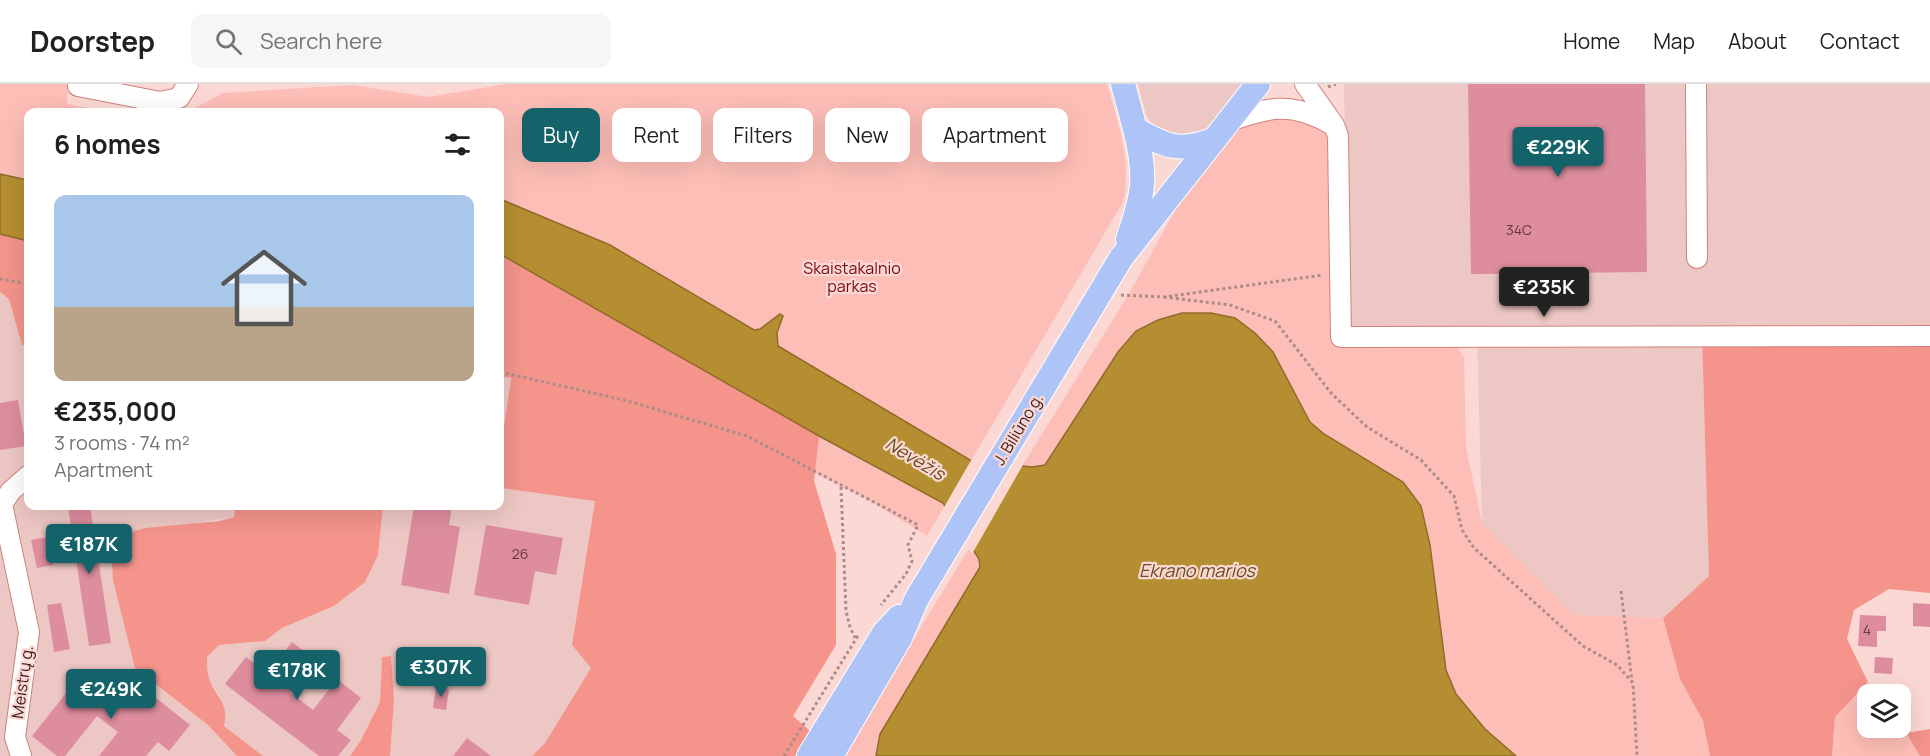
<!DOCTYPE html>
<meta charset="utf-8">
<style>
body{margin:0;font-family:Manrope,sans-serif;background:#f6f6f6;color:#202124;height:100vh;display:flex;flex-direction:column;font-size:22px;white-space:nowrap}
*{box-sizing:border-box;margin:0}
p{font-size:20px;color:#757577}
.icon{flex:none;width:33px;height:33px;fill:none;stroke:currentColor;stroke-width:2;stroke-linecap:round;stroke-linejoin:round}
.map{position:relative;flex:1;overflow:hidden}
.details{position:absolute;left:24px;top:24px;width:480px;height:402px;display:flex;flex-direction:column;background:#fff;border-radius:12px;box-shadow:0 6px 24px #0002}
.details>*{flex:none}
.guide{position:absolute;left:522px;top:24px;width:570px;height:54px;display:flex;gap:12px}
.buttons{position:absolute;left:1857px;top:600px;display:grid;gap:12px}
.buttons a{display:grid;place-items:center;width:54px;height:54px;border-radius:12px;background:#fff;box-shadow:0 6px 24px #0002;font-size:30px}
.price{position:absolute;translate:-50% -51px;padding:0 14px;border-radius:6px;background:#14636b;color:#fff;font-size:20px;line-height:39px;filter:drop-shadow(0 2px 3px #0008)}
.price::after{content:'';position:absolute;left:50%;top:36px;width:18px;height:14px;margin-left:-9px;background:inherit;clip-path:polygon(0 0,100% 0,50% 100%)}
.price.active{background:#222;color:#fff}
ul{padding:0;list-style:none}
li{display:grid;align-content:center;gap:12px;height:318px;padding:0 30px}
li+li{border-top:2px solid #e0e0e0}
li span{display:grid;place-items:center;height:186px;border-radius:12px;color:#555}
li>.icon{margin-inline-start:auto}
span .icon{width:108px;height:108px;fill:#fffc;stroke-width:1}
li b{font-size:26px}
h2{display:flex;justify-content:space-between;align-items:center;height:72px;padding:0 30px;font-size:26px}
.pill{padding:0 21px;border-radius:12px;background:#fff;box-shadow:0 6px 24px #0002;font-size:21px;line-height:54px}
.pill.active{background:#14636b;color:#fff}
header{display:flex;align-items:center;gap:36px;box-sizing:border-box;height:84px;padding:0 30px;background:#fff;border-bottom:2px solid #e0e0e0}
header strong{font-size:28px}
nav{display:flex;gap:33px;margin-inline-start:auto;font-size:21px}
.search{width:420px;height:54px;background:#f6f6f6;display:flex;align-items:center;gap:15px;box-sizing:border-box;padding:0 21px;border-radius:12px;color:#757577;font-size:22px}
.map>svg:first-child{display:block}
.built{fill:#edc7c3}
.green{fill:#fdbeb7}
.forest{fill:#f4948b}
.water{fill:#b58e31;stroke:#906c2a;stroke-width:1.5}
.pier{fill:#fbd8d4}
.building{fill:#dd8d9e}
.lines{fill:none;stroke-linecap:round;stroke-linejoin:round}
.minor-casing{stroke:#d0827a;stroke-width:22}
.major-casing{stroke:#fff;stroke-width:26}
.path{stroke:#ad8c88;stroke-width:3;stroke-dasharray:3 3;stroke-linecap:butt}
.minor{stroke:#fff;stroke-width:20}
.major{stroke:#aec4f6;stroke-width:24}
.labels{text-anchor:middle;stroke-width:4.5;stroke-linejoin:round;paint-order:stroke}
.number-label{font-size:14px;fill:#63383a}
.park-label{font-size:16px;fill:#780911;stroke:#fbd8d4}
.street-label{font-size:16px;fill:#3a1b19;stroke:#fbd8d4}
.water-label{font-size:18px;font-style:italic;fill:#644f1f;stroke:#fbd8d4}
</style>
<header>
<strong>Doorstep</strong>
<div class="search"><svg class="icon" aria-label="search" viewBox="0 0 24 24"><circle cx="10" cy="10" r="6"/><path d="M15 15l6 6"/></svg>Search here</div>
<nav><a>Home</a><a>Map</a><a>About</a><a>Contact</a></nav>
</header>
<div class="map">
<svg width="1930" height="672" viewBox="0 0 1930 672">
<rect width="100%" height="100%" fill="#fbd8d4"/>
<path class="built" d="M 1138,0 L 1246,0 L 1205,51 L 1194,56 L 1155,45 L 1146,30 Z
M 1344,0 L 1930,0 L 1930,252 L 1702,252 L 1709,492 L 1663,534 L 1574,531 L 1482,439 L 1477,246 L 1348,244 Z
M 0,208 L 9,215 L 22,261 L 28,261 L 28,422 L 235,422 L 234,433 L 195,439 L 135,584 L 208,641 L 237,672 L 0,672 Z
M 500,292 L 511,294 L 500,371 Z
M 500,404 L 595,416 L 572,561 L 591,584 L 545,659 L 532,672 L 390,672 L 394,616 L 391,572 L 382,573 L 380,618 L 361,656 L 350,672 L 263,672 L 224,642 L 219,611 L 211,600 L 207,588 L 207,573 L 219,561 L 265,557 L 282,544 L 334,522 L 378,471 L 383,422 L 500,422 Z"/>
<path class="green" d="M 0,0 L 68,0 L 67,20 L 109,28 L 28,28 L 28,261 L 22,261 L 9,215 L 0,208 Z
M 506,0 L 1107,0 C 1118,40 1132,76 1123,118 L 927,452 L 867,415 L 746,355 L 500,292 L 500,28 L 187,28 L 223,9 L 353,1 L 428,13 Z
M 1287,30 L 1316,39 L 1329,54 L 1334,261 L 1456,261 L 1464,273 L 1466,363 L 1482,439 L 1574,531 L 1663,534 L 1680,595 L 1703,637 L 1710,672 L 1516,672 L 1485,645 L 1456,610 L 1446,586 L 1430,461 L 1421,422 L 1403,398 L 1324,350 L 1310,338 L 1273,268 L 1118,268 L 1045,381 L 1039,383 L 1022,382 L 1129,210 L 1178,121 L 1204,86 L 1238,46 L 1249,38 Z
M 970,463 L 979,475 L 980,483 L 881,650 L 876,672 L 842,672 Z
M 1868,598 L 1877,610 L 1868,610 L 1868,644 L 1900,644 L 1901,641 L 1920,672 L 1832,672 L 1835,633 Z"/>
<path class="forest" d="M 0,150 L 28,157 L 28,261 L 22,261 L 9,215 L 0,208 Z
M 500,170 L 819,352 L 814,397 L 836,470 L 836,561 L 793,632 L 810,647 L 795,672 L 532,672 L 545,659 L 591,584 L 572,561 L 595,417 L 500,404 L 500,371 L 511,294 L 500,292 Z
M 1702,252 L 1930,252 L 1930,509 L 1889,505 L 1854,526 L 1847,555 L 1868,598 L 1835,633 L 1832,672 L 1710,672 L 1703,637 L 1680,595 L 1663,534 L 1709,492 Z
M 235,422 L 383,422 L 378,471 L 365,498 L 334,522 L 282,544 L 265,557 L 219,561 L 207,573 C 207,582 207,589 210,597 C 218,616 229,619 224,642 L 263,672 L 237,672 L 208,641 L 135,584 L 113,496 L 112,478 L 116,460 L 125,450 L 145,444 L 220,437 L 234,433 Z
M 391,572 L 394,616 L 390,672 L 350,672 L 361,656 L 380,618 L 382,573 Z
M 1930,645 L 1930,672 L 1920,672 L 1906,649 Z"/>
<path class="water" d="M 0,90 L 28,96 L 28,157 L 0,150 Z
M 500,115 L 610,161 L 754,246 L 760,245 L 780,230 L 783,232 L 777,249 L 778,262 L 970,376 L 1032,383 L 1045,381 L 1118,268 L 1136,247 L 1158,236 L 1182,229 L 1211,229 L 1235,234 L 1255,249 L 1273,268 L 1310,338 L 1324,350 L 1403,398 L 1421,422 L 1430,461 L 1446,586 L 1456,610 L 1485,645 L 1516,672 L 876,672 L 880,650 L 980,483 L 979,475 L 943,419 L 819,352 L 500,170 Z"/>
<path class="pier" d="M 973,373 L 1024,379 L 972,470 L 943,425 Z"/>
<path class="building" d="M 1468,0 L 1645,0 L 1647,188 L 1471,190 Z
M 18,316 L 26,362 L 0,366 L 0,319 Z
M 68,422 L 90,422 L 111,559 L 89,562 Z
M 414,422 L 452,422 L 449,441 L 460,443 L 449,510 L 401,501 Z
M 486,441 L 563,454 L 556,491 L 535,487 L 529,521 L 474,511 Z
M 48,453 L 53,481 L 37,484 L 31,456 Z
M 61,519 L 70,565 L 54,568 L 47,521 Z
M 1913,519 L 1930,520 L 1930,543 L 1913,542 Z
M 1860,531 L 1886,532 L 1886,547 L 1877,547 L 1877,563 L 1858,562 Z
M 292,558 L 315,576 L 290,608 L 313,626 L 337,595 L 361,614 L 337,646 L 351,656 L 338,672 L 319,672 L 225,600 L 246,573 L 267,590 Z
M 1875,573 L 1893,574 L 1892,590 L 1874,589 Z
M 83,588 L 119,617 L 135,597 L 190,641 L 169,667 L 158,658 L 146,672 L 99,672 L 118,648 L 97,632 L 65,672 L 57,672 L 32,652 Z
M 436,603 L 449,605 L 446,626 L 433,624 Z
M 467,654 L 491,672 L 453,672 Z"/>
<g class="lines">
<g class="minor-casing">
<path id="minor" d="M 1305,0 L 1334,41 L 1338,52 L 1341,253 L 1930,252
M 1696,0 L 1697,174
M 78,2 L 160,18 L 179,14 L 188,0
M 1227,38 C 1268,23 1291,17 1331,40
M 21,672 L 15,653 L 29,548 L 2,420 L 11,407 L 28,392"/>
</g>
<g class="major-casing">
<path id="major" d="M 1123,0 L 1135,45 C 1166,62 1178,69 1213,56
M 1128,155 C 1144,110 1147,92 1135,45
M 809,672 L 884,549 L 899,533
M 831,672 L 900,554 L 916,516 L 1121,174 L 1258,0"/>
</g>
<path class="path" d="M 1328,3 L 1336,0
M 0,195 L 28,200
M 1121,211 L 1164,213 L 1323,191
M 1164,213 L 1230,221 L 1275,237 L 1331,309 L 1367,343 L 1421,376 L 1454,412 L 1462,446 L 1474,464 L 1583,562 L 1617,581 L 1633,599 L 1637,672
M 500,288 L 624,316 L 747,352 L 918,441 L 908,461 L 912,477 L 906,490 L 881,521
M 841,403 L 846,527 L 850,543 L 855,554
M 1621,507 L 1632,597
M 784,672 L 859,550"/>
<use href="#minor" class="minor"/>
<use href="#major" class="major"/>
</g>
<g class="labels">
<g class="number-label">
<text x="1519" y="151">34C</text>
<text x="520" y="475">26</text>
<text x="1867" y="551">4</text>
</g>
<g class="park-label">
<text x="852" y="190">Skaistakalnio<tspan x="852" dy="18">parkas</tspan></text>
</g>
<g class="street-label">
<text transform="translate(1018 345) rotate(-59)" y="6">J. Biliūno g.</text>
<text transform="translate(22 598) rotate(-82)" y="6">Meistrų g.</text>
</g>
<g class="water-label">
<text transform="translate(915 375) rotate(31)" y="6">Nevėžis</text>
<text x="1197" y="493">Ekrano marios</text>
</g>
</g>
</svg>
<div class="buttons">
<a><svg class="icon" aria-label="layers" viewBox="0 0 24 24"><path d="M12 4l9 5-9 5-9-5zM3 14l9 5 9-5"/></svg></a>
</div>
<b class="price" style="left:1558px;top:94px">€229K</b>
<b class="price active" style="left:1544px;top:234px">€235K</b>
<b class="price" style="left:89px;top:491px">€187K</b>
<b class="price" style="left:441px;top:614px">€307K</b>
<b class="price" style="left:297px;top:617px">€178K</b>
<b class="price" style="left:111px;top:636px">€249K</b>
<div class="guide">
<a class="pill active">Buy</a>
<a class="pill">Rent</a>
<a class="pill">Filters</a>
<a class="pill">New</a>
<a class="pill">Apartment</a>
</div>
<section class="details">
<h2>6 homes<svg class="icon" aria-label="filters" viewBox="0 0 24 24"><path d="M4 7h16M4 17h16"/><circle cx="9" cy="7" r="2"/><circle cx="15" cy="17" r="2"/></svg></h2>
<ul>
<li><span style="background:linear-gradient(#a9c7e8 60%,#b9a48a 0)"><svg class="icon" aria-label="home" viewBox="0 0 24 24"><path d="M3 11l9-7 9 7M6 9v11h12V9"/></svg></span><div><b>€235,000</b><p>3 rooms · 74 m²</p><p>Apartment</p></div></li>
</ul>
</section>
</div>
